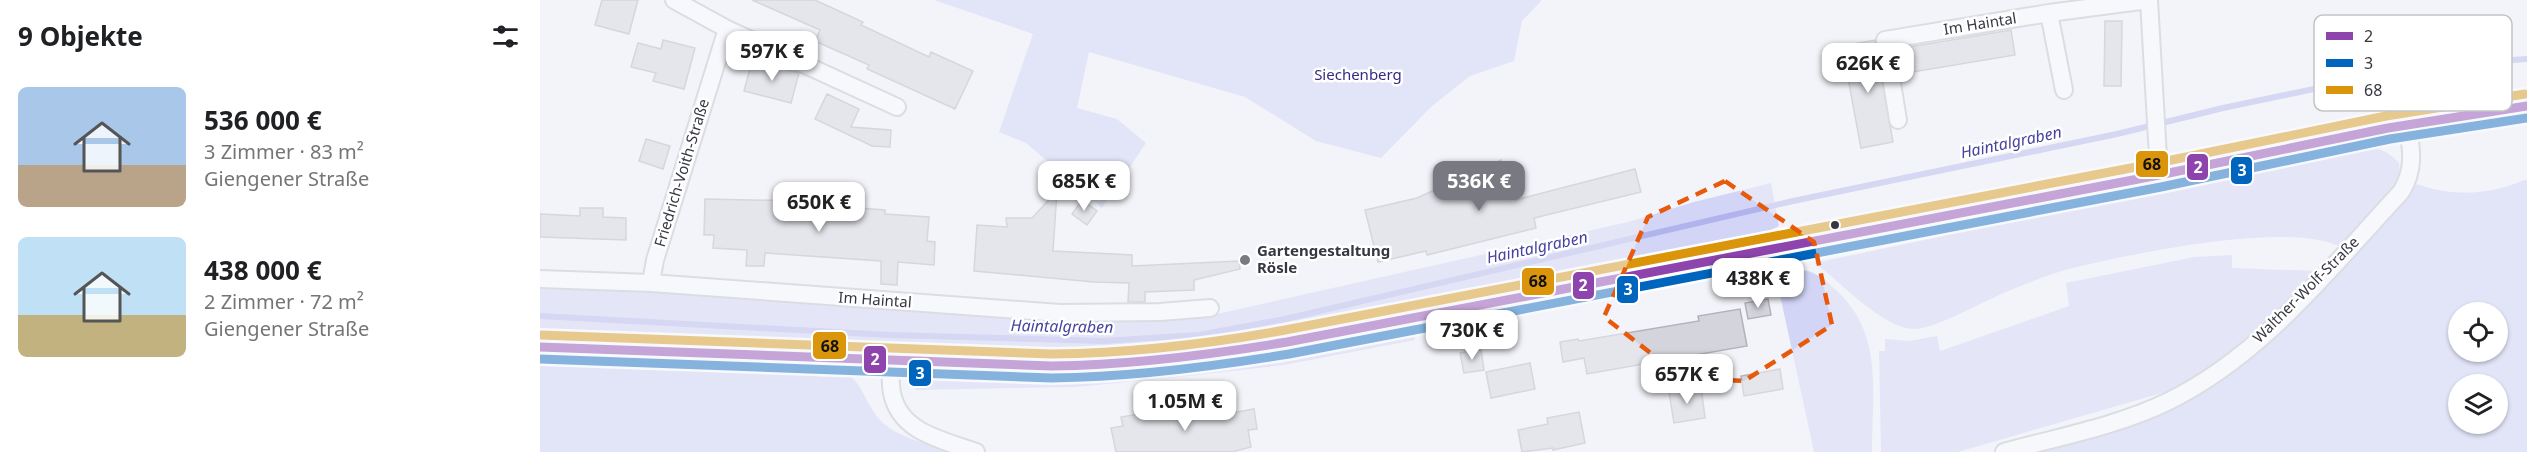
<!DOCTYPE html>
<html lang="de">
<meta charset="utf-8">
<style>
body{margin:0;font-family:"Noto Sans",sans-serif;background:#f2f2f2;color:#202124;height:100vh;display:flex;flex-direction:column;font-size:22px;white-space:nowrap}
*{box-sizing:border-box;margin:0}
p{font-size:20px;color:#757577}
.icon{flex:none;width:33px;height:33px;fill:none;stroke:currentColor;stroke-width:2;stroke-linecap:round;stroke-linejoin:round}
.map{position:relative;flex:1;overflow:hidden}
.drawer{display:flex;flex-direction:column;background:#fff;width:540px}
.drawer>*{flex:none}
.controls{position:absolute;left:1908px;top:302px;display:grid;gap:12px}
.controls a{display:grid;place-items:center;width:60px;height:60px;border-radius:50%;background:#fff;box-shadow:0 2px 4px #0004;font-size:30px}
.price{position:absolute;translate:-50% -51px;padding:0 14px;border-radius:12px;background:#fff;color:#222;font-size:20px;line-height:39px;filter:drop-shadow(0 2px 3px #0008)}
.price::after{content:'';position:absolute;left:50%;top:36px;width:18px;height:14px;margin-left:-9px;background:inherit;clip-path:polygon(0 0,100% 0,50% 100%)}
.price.selected{background:#787981;color:#fff}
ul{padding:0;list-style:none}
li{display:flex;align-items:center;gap:18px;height:150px;padding:0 18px}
li span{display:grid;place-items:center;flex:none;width:168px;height:120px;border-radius:9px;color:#555}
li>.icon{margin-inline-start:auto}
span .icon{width:72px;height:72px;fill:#fffc;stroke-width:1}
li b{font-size:26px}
h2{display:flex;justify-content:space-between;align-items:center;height:72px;padding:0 18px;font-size:26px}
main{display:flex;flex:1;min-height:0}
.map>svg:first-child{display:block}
.green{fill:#d2d5f6}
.forest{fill:#cfd2f7;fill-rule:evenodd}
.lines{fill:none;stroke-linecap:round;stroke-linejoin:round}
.stream{stroke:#b1b4ec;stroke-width:6}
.building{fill:#d4d5dc;stroke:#b2b3b9;stroke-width:1.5}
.street-casing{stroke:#c0c1c8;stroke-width:20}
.secondary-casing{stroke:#c0c1c8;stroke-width:27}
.street{stroke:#fdfdfe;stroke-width:16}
.secondary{stroke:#fdfdfe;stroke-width:24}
.bus-1-casing{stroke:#fff;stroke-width:14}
.bus-2-casing{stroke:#fff;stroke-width:14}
.bus-3-casing{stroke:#fff;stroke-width:14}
.bus-1{stroke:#8e44ad;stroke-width:9}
.bus-2{stroke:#0065bd;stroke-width:9}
.bus-3{stroke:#da950a;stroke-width:9}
.marked{fill:none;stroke:#e8590c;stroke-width:4.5;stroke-dasharray:12 8;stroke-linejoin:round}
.bus-dot{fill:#363741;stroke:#fff;stroke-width:2}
.poi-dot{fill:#787981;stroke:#fff;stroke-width:2}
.labels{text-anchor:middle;stroke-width:5;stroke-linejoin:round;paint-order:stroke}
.street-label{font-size:15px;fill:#363741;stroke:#fff}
.park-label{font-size:15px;fill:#342a84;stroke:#fff}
.poi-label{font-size:15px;font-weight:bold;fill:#363741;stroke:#fff;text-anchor:start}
.water-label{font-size:16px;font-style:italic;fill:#48439f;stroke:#fff}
.key{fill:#fff;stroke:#c3c3c6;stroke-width:1.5}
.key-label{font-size:16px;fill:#363741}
.line-badge{stroke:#fff;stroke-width:2}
.badge-label{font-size:16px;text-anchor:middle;font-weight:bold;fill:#fff}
.pale-badge-label{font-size:16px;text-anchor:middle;font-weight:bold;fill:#111}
</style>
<main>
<section class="drawer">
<h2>9 Objekte<svg class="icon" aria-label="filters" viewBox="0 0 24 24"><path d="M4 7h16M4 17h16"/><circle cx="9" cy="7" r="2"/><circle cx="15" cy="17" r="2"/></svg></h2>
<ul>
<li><span style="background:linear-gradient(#a9c7e8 65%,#b9a48a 0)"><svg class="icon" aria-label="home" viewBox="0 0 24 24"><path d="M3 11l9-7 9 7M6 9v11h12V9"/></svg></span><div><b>536 000 €</b><p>3 Zimmer · 83 m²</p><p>Giengener Straße</p></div></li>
<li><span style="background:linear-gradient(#bfe0f5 65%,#c2b280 0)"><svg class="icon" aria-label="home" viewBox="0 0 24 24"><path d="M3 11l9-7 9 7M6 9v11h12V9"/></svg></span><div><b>438 000 €</b><p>2 Zimmer · 72 m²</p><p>Giengener Straße</p></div></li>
</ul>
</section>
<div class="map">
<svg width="1987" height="452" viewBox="0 0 1987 452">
<rect width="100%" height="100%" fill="#f3f4f9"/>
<path class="green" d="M 1819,144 C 1835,147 1848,150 1859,163 L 1860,174 L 1855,190 L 1802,248 C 1753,219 1586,255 1529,269 C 1510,274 1491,282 1473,289 C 1449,298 1398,328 1376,329 C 1345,331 1300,281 1275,263 L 1403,236 L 1447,216 Z
M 1231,183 L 1239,226 L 1208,241 L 721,339 L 535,357 L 0,336 L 0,288 L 196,296 L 512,321 L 611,320 L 668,316 L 1088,222 L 1154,202 Z
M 1692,255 L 1692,268 L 1779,271 L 1713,335 L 1671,368 L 1629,391 L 1418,452 L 1341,452 L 1339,351 L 1345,351 L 1345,339 L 1369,341 L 1397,336 L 1400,351 L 1529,306 L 1526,283 L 1654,257 Z
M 1189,266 L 1195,274 L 1124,288 L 1129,278 Z
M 1256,269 C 1274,270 1283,278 1296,290 C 1344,334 1332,392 1332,452 L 1274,452 L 1235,272 Z
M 1097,285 L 1104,289 L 1061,299 L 1059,292 Z
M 1033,297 L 1036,300 L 1034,304 L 904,332 L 902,330 L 902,324 Z
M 860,330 L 872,330 L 875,340 L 744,365 L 640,377 L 536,387 L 375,390 L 384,378 L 397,373 Z"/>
<path class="forest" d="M 394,0 L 1002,0 L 982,21 L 974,61 L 930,76 L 891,107 L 841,158 L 776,141 L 705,97 L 549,52 L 537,108 L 577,119 L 606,143 L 562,208 L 486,143 L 459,132 L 493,34 Z
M 1984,180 L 1987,180 L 1987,452 L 1497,452 L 1584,426 L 1747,323 L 1877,184 C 1912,197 1950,195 1984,180 ZM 1918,312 L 1958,312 L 1958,351 L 1918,351 ZM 1918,384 L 1958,384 L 1958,423 L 1918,423 Z
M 0,355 L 293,367 C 325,377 321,400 341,421 C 355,436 389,445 409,452 L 0,452 Z"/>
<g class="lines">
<path class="stream" d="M 0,316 L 350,335 L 563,341 L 659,335 L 745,319 L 1253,201 L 1577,134 L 1683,108 L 1793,85 L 1916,64 L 1987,59"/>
</g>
<path class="building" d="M 62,0 L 98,0 L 89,34 L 55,25 Z
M 212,0 L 275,0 L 323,22 L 321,25 L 389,57 L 391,52 L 433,71 L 415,109 L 327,69 L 329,65 L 275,41 L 280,30 Z
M 1565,21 L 1582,21 L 1581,86 L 1564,86 Z
M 1471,30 L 1475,55 L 1373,72 L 1369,47 Z
M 123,40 L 155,48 L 144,89 L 113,81 L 116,73 L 91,67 L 98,43 L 121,49 Z
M 1335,40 L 1353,142 L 1321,148 L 1302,46 Z
M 212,61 L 259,73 L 251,103 L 204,91 Z
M 287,94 L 319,109 L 311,127 L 351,130 L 350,147 L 332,146 L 275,119 Z
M 106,139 L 130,146 L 123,169 L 99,161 Z
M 961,160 L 975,200 L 1095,169 L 1101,192 L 994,218 L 996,228 L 887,255 L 886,251 L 838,262 L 825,210 L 877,198 Z
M 517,191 L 513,251 L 592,255 L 592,266 L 699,261 L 700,269 L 654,280 L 654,290 L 605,292 L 605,302 L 588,302 L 589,283 L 554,282 L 434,271 L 437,225 L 467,227 L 466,218 L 492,218 Z
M 165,199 L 269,201 L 269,204 L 345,210 L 345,214 L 389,217 L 387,241 L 395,242 L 394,265 L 358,262 L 357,285 L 341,284 L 341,261 L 225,253 L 224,266 L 206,266 L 207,250 L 173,248 L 174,235 L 164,235 Z
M 542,200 L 557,211 L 547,225 L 532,214 Z
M 40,208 L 63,208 L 63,217 L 86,218 L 86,240 L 0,237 L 0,214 L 40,216 Z
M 1228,299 L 1231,315 L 1208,319 L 1205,303 Z
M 1200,309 L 1207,346 L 1047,374 L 1044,358 L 1023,362 L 1020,342 L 1038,339 L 1039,341 L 1159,321 L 1158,316 Z
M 941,349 L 944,370 L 924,373 L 920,353 Z
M 990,363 L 995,389 L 951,398 L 946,372 Z
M 1240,369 L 1243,389 L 1204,396 L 1201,376 Z
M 1161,387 L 1165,418 L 1134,423 L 1129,392 Z
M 679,407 L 681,415 L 714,409 L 717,429 L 708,430 L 711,447 L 692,452 L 576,452 L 571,428 L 583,426 L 581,417 L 622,410 L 624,417 Z
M 1039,412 L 1045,443 L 1013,450 L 1013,448 L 982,452 L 978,430 L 1008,424 L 1007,418 Z"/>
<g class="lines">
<g class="street-casing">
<path id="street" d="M 134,0 L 187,29 L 357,107
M 1609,0 L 1619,175
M 1509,13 L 1524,90
M 1358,120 L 1345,40 L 1509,13 L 1608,0
M 0,279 L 111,283 L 520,313 L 620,312 L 670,308
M 111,283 L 115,260 L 187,29
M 350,361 C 351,371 350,383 352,393 C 360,433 403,440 436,452
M 1464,452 C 1518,437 1578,426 1629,401 C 1723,355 1791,267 1861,192 C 1875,170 1872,149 1867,124"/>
</g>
<g class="secondary-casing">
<path id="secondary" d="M 0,347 L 512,366 C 592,366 669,356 747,342 C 1037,285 1328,230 1619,175 C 1741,151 1863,120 1987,106"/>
</g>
<use href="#street" class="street"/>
<use href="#secondary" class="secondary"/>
<g class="bus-1-casing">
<path id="bus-1" d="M 0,347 L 512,366 C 591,365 669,355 747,342 L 1619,175 L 1848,128 L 1987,106"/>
</g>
<g class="bus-2-casing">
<path id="bus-2" d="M 0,359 L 512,378 C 592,377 670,367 749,354 L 1621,187 L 1850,139 L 1987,118"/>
</g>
<g class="bus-3-casing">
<path id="bus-3" d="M 0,335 L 512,354 C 591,353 668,344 745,330 L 1617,163 L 1846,116 L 1985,94"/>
</g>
<use href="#bus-1" class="bus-1"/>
<use href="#bus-2" class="bus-2"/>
<use href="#bus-3" class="bus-3"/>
</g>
<path d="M0 0H1987V452H0ZM 1185,181 L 1274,242 L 1292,325 L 1204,381 L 1143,378 L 1064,317 L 1108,217 Z" fill="#f3f4f9" fill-opacity=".55" fill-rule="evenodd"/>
<path class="marked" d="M 1185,181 L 1274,242 L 1292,325 L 1204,381 L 1143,378 L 1064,317 L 1108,217 Z"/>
<circle class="bus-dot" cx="1295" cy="225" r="5"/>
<circle class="poi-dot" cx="705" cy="260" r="6"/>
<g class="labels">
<g class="street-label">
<text transform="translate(1440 24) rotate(-9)" y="5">Im Haintal</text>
<text transform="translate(142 173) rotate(-73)" y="5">Friedrich-Voith-Straße</text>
<text transform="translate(1766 290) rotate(-45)" y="5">Walther-Wolf-Straße</text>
<text transform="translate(335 300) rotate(4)" y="5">Im Haintal</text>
</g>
<g class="park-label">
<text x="818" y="80">Siechenberg</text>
</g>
<g class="poi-label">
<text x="717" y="256">Gartengestaltung<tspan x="717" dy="17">Rösle</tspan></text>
</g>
<g class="water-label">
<text transform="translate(1471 142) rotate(-12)" y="6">Haintalgraben</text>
<text transform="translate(997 247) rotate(-12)" y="6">Haintalgraben</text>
<text transform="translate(522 326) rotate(1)" y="6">Haintalgraben</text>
</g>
</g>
<rect x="1774" y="15" width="198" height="96" rx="9" class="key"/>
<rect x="1786" y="32" width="27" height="8" fill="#8e44ad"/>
<rect x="1786" y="59" width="27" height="8" fill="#0065bd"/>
<rect x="1786" y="86" width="27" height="8" fill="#da950a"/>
<g class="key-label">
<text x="1824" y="42">2</text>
<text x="1824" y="69">3</text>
<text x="1824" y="96">68</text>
</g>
<g class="line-badge">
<rect x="1595" y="150" width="34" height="28" rx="6" fill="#da950a"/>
<rect x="1646" y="153" width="23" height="28" rx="6" fill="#8e44ad"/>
<rect x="1690" y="156" width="23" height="29" rx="6" fill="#0065bd"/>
<rect x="981" y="267" width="34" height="29" rx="6" fill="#da950a"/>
<rect x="1032" y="271" width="23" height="29" rx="6" fill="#8e44ad"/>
<rect x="1076" y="275" width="23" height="29" rx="6" fill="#0065bd"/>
<rect x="272" y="331" width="35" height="29" rx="6" fill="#da950a"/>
<rect x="323" y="345" width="24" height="29" rx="6" fill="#8e44ad"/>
<rect x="368" y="359" width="24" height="28" rx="6" fill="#0065bd"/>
</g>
<g class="badge-label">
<text x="1658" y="173">2</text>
<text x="1702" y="176">3</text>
<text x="1043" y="291">2</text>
<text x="1088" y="295">3</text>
<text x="335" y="365">2</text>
<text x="380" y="379">3</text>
</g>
<g class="pale-badge-label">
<text x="1612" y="170">68</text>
<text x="998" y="287">68</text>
<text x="290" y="352">68</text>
</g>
</svg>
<div class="controls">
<a><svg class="icon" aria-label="locate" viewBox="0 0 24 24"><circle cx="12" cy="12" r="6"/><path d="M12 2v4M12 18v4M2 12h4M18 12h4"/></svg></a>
<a><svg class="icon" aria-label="layers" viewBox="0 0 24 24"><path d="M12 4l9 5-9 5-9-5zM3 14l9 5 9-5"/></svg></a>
</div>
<b class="price" style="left:232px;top:82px">597K €</b>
<b class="price" style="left:1328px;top:94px">626K €</b>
<b class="price" style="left:544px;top:212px">685K €</b>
<b class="price selected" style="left:939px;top:212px">536K €</b>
<b class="price" style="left:279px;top:233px">650K €</b>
<b class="price" style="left:1218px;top:309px">438K €</b>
<b class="price" style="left:932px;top:361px">730K €</b>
<b class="price" style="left:1147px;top:405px">657K €</b>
<b class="price" style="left:645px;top:432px">1.05M €</b>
</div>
</main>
